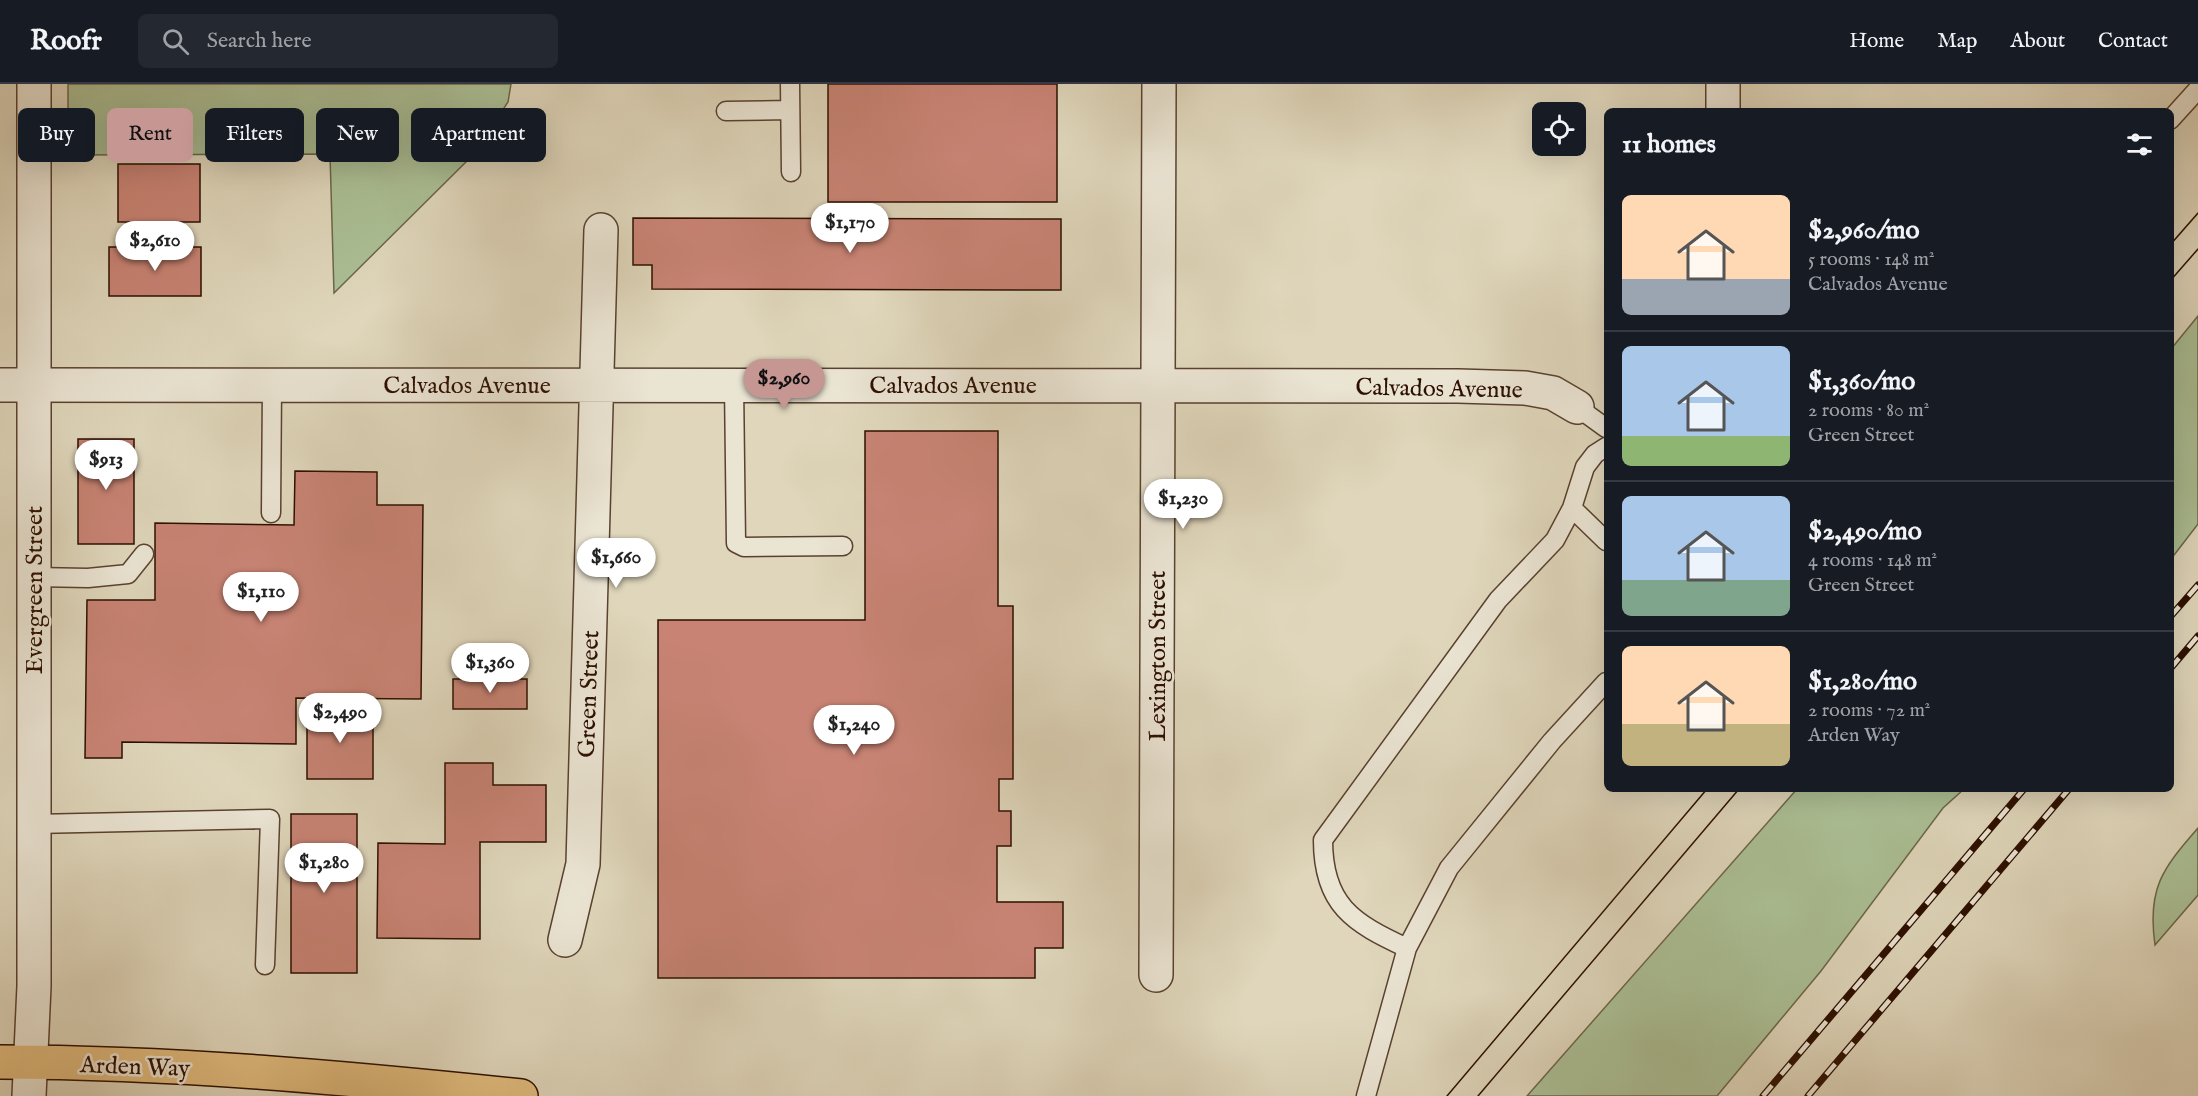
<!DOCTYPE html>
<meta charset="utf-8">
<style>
body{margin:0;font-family:"IM FELL English",serif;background:#242831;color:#f1f3f6;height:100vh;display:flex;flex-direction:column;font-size:22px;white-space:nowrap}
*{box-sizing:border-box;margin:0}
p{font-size:20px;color:#9ea1a6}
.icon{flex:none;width:33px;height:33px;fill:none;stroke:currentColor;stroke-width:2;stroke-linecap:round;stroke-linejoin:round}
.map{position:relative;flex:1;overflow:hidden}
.side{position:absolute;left:1604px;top:24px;width:570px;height:684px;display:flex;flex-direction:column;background:#171b24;border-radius:9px;box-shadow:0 6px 24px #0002}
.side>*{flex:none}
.guide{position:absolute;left:18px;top:24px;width:570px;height:54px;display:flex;gap:12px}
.buttons{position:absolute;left:1532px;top:18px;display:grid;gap:12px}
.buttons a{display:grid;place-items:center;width:54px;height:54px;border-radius:9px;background:#171b24;box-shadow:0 6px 24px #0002;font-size:30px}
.price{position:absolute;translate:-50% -51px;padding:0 14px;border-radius:21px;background:#fff;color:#222;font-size:20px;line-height:39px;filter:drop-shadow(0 2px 3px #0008)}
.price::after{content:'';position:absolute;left:50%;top:36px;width:18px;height:14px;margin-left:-9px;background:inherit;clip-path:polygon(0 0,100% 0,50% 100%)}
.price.active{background:#c59692;color:#111}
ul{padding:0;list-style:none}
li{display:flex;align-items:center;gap:18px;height:150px;padding:0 18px}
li+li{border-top:2px solid #363941}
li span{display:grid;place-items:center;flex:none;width:168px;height:120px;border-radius:9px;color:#555}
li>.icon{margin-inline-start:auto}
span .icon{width:72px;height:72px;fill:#fffc;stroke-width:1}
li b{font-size:26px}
h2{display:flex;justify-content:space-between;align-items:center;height:72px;padding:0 18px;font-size:26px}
.tag{padding:0 21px;border-radius:9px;background:#171b24;box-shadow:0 6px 24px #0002;font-size:21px;line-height:54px}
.tag.active{background:#c59692;color:#111}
header{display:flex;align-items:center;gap:36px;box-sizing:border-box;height:84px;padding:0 30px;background:#171b24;border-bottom:2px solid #363941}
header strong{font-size:28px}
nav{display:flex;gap:33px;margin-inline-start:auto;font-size:21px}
.search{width:420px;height:54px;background:#242831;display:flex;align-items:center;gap:15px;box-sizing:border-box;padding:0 21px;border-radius:9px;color:#9ea1a6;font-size:22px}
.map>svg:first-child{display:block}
.green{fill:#abbf95;stroke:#6c674a;stroke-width:1.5}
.building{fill:#c88374;stroke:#2d0f00;stroke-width:1.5}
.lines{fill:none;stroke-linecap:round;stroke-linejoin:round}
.service-casing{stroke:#5a412f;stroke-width:21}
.minor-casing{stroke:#5a412f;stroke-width:36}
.tertiary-casing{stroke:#5a412f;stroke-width:36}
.primary-casing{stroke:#2d0f00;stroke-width:36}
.service{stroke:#eae4d3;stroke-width:18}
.minor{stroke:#eae4d3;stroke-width:33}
.tertiary{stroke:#eae4d3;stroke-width:33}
.primary{stroke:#e0bb7e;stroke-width:33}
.tram{stroke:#2d0f00;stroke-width:1.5}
.rail-casing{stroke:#2d0f00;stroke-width:7}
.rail{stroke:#eae4d3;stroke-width:4.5;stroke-dasharray:14;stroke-linecap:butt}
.labels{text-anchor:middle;stroke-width:5;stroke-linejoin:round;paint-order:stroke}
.street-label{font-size:24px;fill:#2d0f00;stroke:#eae4d3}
</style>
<header>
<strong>Roofr</strong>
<div class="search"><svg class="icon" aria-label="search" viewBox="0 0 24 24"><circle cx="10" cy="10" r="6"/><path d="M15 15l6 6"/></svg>Search here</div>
<nav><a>Home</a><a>Map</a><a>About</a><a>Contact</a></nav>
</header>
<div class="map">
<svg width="2198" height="1012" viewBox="0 0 2198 1012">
<rect width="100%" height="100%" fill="#dfd6bb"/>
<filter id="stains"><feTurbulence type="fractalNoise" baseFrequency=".00333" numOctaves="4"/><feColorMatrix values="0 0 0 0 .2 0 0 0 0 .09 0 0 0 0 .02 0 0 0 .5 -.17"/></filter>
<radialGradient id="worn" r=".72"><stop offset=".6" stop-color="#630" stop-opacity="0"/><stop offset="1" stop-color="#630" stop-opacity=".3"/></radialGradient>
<path class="green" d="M 68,0 L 511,0 L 508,18 L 474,70 L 334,209 L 330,70 L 68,71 Z
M 2198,232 L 2198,440 L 2171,475 L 2171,265 Z
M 1797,705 L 1964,705 L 1943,724 L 1821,887 L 1717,1012 L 1527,1012 Z
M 2198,744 L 2198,811 L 2155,861 C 2147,805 2162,785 2198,744 Z"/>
<path class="building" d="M 828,0 L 1057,0 L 1057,118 L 828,118 Z
M 118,80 L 200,80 L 200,138 L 118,138 Z
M 633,134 L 1061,135 L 1061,206 L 652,205 L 652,181 L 633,181 Z
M 109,163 L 201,163 L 201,212 L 109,212 Z
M 865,347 L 998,347 L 998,522 L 1013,522 L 1013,695 L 999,695 L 999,727 L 1011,727 L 1011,762 L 997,762 L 997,818 L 1063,818 L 1063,864 L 1035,864 L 1035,894 L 658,894 L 658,536 L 865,536 Z
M 78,355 L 134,355 L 134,460 L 78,460 Z
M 295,387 L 377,388 L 377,421 L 423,421 L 421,615 L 296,614 L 296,660 L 122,658 L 122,674 L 85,674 L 87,516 L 155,516 L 155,439 L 294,441 Z
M 453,595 L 527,595 L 527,625 L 453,625 Z
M 307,626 L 373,626 L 373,695 L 307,695 Z
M 445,679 L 493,679 L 493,701 L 546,701 L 546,758 L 480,758 L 480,855 L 377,854 L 378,759 L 445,760 Z
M 291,730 L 357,730 L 357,889 L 291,889 Z"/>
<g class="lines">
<g class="service-casing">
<path id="service" d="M 790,0 L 791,88
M 726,27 L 790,26
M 2170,36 L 2198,5
M 734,300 L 736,459 L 744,463 L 843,462
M 1577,323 L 1606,344
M 1572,424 L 1606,457
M 271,429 L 272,301
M 34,493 L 88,494 L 128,490 L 144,470
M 34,740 L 270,735 L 265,881
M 1407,864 C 1353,839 1323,821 1323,756 L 1498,516 L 1555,456 L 1572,424 L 1585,383 L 1595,370 L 1606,363
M 1366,1012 L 1407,864 L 1449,784 L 1552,657 L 1606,598"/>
</g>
<g class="minor-casing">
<path id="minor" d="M 1723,27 L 1723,0
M 0,301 L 1458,302 L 1525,304 L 1553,309 L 1577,323
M 565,856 L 583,780 L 601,146
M 1156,891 L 1159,0"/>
</g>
<g class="tertiary-casing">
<path id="tertiary" d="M 29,1012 L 34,902 L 34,0"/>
</g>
<g class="primary-casing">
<path id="primary" d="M 0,978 C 174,978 348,994 521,1012"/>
</g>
<use href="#service" class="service"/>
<use href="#minor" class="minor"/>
<use href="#tertiary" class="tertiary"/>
<use href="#primary" class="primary"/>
<path class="tram" d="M 2170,161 L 2198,129
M 2170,197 L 2198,165
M 1447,1012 L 1707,705
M 1478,1012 L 1739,705"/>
<g class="rail-casing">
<path id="rail" d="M 2170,533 L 2198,501
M 2170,585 L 2198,552
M 1763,1012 L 2024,705
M 1808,1012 L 2069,705"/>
</g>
<use href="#rail" class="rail"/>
</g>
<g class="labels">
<g class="street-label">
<text x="467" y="309">Calvados Avenue</text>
<text x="953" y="309">Calvados Avenue</text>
<text transform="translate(1439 304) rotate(1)" y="8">Calvados Avenue</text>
<text transform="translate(34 506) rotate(-90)" y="8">Evergreen Street</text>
<text transform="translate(1157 572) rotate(-90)" y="8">Lexington Street</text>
<text transform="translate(588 610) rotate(-88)" y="8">Green Street</text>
<text transform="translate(135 982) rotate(2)" y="8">Arden Way</text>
</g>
</g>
<rect width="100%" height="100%" filter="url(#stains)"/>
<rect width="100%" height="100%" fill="url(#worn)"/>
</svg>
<div class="buttons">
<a><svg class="icon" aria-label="locate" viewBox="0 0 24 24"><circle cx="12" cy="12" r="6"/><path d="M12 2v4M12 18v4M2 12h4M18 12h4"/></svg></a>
</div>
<b class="price" style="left:850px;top:170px">$1,170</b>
<b class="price" style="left:155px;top:188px">$2,610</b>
<b class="price active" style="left:784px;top:326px">$2,960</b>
<b class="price" style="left:106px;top:407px">$913</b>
<b class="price" style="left:1183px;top:446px">$1,230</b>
<b class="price" style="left:616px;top:505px">$1,660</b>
<b class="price" style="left:261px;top:539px">$1,110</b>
<b class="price" style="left:490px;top:610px">$1,360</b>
<b class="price" style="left:340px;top:660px">$2,490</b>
<b class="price" style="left:854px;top:672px">$1,240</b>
<b class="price" style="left:324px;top:810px">$1,280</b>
<div class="guide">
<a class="tag">Buy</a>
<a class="tag active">Rent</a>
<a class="tag">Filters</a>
<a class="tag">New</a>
<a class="tag">Apartment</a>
</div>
<section class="side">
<h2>11 homes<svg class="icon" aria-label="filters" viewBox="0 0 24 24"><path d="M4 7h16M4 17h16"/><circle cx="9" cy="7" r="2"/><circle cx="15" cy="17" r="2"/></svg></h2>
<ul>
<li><span style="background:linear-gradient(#ffd9b3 70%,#9aa5b1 0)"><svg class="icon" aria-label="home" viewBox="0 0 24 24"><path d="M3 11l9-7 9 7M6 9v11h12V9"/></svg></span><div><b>$2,960/mo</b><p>5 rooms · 148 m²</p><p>Calvados Avenue</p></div></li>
<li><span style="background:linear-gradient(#a9c7e8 75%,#8fb573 0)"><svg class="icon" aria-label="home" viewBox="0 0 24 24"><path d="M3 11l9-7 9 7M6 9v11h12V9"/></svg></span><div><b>$1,360/mo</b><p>2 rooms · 80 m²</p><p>Green Street</p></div></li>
<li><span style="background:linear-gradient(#a9c7e8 70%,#7fa58c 0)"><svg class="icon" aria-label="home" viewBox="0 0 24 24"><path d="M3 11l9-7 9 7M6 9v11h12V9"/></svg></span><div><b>$2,490/mo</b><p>4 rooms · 148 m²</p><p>Green Street</p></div></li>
<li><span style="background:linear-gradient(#ffd9b3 65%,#c2b280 0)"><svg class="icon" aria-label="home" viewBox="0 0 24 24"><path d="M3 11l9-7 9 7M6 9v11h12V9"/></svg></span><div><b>$1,280/mo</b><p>2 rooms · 72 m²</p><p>Arden Way</p></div></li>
</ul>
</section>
</div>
